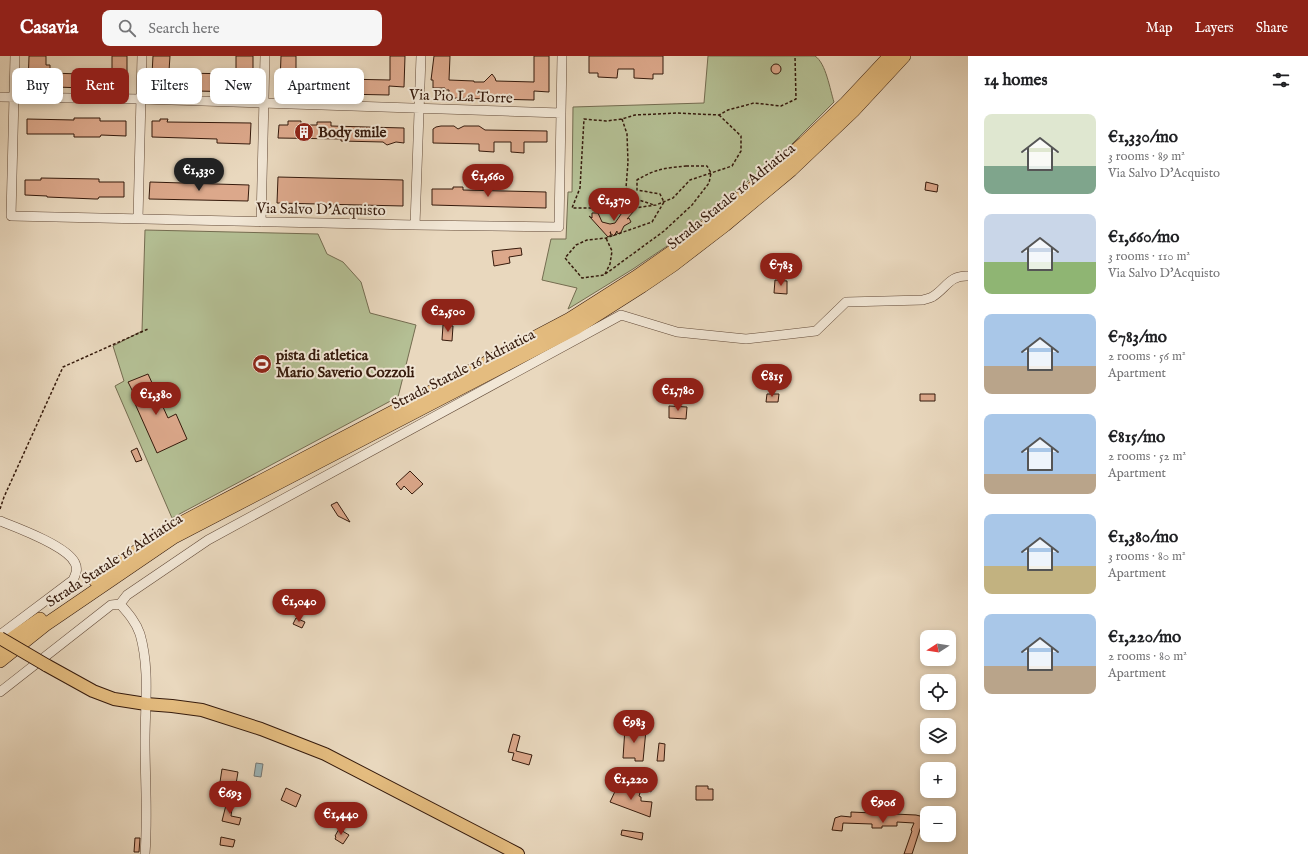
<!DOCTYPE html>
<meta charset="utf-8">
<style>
body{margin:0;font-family:"IM FELL English",serif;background:#f6f6f6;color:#202124;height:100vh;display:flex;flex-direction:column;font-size:15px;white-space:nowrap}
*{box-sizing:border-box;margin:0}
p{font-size:13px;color:#757577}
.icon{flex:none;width:22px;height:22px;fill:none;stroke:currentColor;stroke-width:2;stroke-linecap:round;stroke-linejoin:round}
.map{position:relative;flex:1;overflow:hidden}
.drawer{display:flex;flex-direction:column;background:#fff;width:340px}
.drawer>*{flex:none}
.banner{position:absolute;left:12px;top:12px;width:380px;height:36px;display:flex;gap:8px}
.needle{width:26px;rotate:258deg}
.buttons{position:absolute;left:920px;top:574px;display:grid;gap:8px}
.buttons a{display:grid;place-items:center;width:36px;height:36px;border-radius:8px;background:#fff;box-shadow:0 2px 6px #0003;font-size:20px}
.price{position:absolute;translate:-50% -34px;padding:0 9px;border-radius:14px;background:#8f2418;color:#fff;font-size:13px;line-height:26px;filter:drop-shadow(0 1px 2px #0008)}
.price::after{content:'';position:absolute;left:50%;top:24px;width:12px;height:9px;margin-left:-6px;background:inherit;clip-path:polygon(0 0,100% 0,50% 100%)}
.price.current{background:#222;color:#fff}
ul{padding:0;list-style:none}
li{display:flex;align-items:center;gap:12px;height:100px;padding:0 16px}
li span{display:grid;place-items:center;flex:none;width:112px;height:80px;border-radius:8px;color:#555}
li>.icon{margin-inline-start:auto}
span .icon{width:48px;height:48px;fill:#fffc;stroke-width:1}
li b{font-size:17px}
h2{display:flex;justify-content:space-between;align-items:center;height:48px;padding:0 16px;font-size:17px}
.chip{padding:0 14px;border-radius:8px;background:#fff;box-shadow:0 2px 6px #0003;font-size:14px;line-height:36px}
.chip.current{background:#8f2418;color:#fff}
header{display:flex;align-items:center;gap:24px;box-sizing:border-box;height:56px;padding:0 20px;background:#8f2418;color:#fff}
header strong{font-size:19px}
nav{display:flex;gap:22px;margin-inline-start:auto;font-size:14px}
.search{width:280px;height:36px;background:#f6f6f6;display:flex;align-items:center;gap:10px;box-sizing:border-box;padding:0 14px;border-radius:8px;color:#757577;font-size:15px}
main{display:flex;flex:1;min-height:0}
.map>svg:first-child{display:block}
.green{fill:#b4bf94;stroke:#746c50}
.water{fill:#9cb7bc;stroke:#737876}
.building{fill:#dca88b;stroke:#351a0c}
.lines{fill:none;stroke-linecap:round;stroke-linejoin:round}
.minor-casing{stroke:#624a38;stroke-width:10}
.major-casing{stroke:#351a0c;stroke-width:14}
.highway-casing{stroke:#351a0c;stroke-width:14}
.path{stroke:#351a0c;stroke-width:1.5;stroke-dasharray:3 2;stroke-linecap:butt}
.minor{stroke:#f1e6d5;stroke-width:9}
.major{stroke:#e4bc7f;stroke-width:12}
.highway{stroke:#e4bc7f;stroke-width:13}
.major-bridge-casing{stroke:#351a0c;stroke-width:14;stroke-linecap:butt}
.major-bridge{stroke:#e4bc7f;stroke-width:12}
.labels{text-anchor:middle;stroke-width:4;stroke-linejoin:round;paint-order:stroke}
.street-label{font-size:15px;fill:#351a0c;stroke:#f1e6d5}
.poi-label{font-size:15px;font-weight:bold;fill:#351a0c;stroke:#f1e6d5;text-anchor:start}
</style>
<header>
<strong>Casavia</strong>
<div class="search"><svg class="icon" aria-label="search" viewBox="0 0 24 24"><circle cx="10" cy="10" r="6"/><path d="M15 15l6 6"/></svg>Search here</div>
<nav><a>Map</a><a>Layers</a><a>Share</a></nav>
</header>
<main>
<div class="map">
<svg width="968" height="798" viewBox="0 0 968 798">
<rect width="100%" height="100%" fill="#e9d8be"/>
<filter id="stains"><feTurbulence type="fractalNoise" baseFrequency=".005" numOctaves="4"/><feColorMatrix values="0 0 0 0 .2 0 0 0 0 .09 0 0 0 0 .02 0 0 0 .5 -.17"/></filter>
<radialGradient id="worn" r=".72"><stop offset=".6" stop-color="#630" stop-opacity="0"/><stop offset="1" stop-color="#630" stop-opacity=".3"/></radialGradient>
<path class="green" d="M 708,0 L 815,0 C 826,7 830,34 834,46 L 787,93 L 679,182 L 633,213 L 568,253 L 577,232 L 542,224 L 551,183 L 566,183 L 568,136 L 572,136 L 573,51 L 704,47 Z
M 145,174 L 318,178 L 327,198 L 343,206 L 361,226 L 370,257 L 416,269 L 398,341 L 172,462 L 115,330 L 124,325 L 113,290 L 142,275 Z"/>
<path class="water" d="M 256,707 L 263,708 L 261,721 L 254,720 Z
M 639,723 L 654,728 L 651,736 L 636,730 Z"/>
<path class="building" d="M 29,0 L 46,0 L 46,9 L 50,9 L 50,17 L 112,19 L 112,0 L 127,0 L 127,24 L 112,24 L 112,33 L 28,30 Z
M 153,0 L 170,0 L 169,15 L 181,15 L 181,17 L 236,18 L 236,0 L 253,0 L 253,20 L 245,20 L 245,34 L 237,34 L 237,36 L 158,34 L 159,18 L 152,18 Z
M 281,0 L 296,0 L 296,22 L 390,24 L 390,0 L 405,0 L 404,31 L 389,30 L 389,39 L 295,37 L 295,28 L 280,27 Z
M 434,0 L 450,0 L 449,24 L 474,25 L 474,26 L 484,26 L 492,18 L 495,22 L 496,25 L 534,26 L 534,0 L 549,0 L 549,36 L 534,35 L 534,44 L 449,42 L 449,34 L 445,34 L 445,32 L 433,32 L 433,24 L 431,24 Z
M 589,0 L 663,0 L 663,18 L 653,18 L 653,23 L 634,22 L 634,13 L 618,13 L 617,22 L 598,21 L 598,17 L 589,17 Z
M771 13a5 5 0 1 1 10 0a5 5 0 1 1-10 0Z
M 74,62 L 100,62 L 100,65 L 126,65 L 126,80 L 101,79 L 100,81 L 74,81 L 74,78 L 27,78 L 27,63 L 74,64 Z
M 160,63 L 168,63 L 167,66 L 251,67 L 250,88 L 217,87 L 217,83 L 152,81 L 152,65 L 160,65 Z
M 288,65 L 301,65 L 301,69 L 317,69 L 317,66 L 331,66 L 331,70 L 404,72 L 404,87 L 396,86 L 387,89 L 383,86 L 341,85 L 341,83 L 278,82 L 279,69 L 288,69 Z
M 441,70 L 454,70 L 458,73 L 464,70 L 479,70 L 485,74 L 547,75 L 547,86 L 524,86 L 524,97 L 511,96 L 511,86 L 494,86 L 494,96 L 479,95 L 479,88 L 433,87 L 433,73 L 436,71 Z
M 278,121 L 403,124 L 403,150 L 277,147 Z
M 41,122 L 99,123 L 99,126 L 124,126 L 124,141 L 99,141 L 98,143 L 95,143 L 47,141 L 47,140 L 25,139 L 25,124 L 41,124 Z
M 150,126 L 249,129 L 248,145 L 149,143 Z
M 926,126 L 938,129 L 937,136 L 925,134 Z
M 453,131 L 463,131 L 463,134 L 546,136 L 546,152 L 432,149 L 432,133 L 453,133 Z
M 628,148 L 632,149 L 631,152 L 634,155 L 627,163 L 629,162 L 631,166 L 624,170 L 620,178 L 617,177 L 617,175 L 614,180 L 610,177 L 611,176 L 610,176 L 611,179 L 608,181 L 589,160 L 592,162 L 592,157 L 598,157 L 602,166 L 610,168 L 615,167 Z
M 521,192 L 522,199 L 509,201 L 510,207 L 494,210 L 492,195 Z
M 775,224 L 787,225 L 787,238 L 774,237 Z
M 443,269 L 453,270 L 452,285 L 442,284 Z
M 148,318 L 168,362 L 176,358 L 187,383 L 157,397 L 132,341 L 135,340 L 128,326 Z
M 767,338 L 779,338 L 778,346 L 766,346 Z
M 920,338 L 935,338 L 935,345 L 920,345 Z
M 669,350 L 687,351 L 686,363 L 669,362 Z
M 137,392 L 142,404 L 136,406 L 131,395 Z
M 410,415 L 423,428 L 412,438 L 404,430 L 401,434 L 396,428 Z
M 337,446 L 350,466 L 338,460 L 331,449 Z
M 296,562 L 305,566 L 302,572 L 293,568 Z
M 625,672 L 646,674 L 643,705 L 635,705 L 635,702 L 623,702 Z
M 513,678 L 520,680 L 516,695 L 532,699 L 529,709 L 512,704 L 514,697 L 508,696 Z
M 659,687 L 665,688 L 664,705 L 657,705 Z
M 222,713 L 238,716 L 236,728 L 220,726 Z
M 618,729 L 640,737 L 639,740 L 641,741 L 641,745 L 652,746 L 650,761 L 610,746 Z
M 696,730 L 708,730 L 708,733 L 713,733 L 713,744 L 696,744 Z
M 286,732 L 301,739 L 296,751 L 281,744 Z
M 227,745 L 233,746 L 231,760 L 241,762 L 239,769 L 222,765 Z
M 851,756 L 916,759 L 924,761 L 912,798 L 904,798 L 912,775 L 911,774 L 914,767 L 897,766 L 897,770 L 882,770 L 882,772 L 872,772 L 872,768 L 843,767 L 842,775 L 832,774 L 835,762 L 841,760 L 851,761 Z
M 339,773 L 349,779 L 343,788 L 335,783 L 336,781 L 335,780 Z
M 622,774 L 643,777 L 642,784 L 621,779 Z
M 221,781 L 235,784 L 233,791 L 220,789 Z
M 135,782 L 140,782 L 139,796 L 134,796 Z"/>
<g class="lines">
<g class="minor-casing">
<path id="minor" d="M 15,0 L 11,160 L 415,169 L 559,171 L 562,0
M 0,41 L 141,43 L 561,57
M 138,163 L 142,0
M 261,166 L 265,0
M 415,169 L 421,0
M 0,465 C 18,472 67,490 75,507 C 78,513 76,518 73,524 L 0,579
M 120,548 C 128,557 136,566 140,578 C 150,613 145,649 145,685 C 145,723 148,760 145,798
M 0,636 L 111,549 L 120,548 L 127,539 L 208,484 L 621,259 L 677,276 L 746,283 L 816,275 L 846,246 L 923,244 C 926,243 930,242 932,241 C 946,233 949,219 968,220"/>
</g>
<g class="major-casing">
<path id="major" d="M 46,609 L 93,635 L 114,643 L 146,648 L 172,650 L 202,654 L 261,673 L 325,698 L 518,798"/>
</g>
<g class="highway-casing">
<path id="highway" d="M 95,524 L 166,475 L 570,263 L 636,221 L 689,184 L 758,128 L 804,87 L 846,47 L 890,0
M 0,591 L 40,563
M 0,605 L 45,569 L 174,481 L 576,272 L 642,230 L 673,209 L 725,169 L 791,114 L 853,55 L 904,0"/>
</g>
<path class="path" d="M 719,59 L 741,80 L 741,95 L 732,110 L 690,124 L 673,142 L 656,149 L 634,152 L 572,152 L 580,132 L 584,63 L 606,65 L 622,63 L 635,59 L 677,57 L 719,59 L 728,54 L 754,47 L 781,50 L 796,43 L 795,0
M 622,63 L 627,78 L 628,106 L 626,132 L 633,142 L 654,149
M 686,110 L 707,110 L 711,117 L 709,127 L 692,149 L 664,175 L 604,219 L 582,222 L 565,202 L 576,189 L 587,184 L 606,182 L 652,166 L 664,146 L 660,138 L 637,134 L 637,124 C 655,113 665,112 686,110 Z
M 605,218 L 610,208 L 612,195 L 606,182
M 0,453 L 4,441 L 63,311 L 148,273"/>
<use href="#minor" class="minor"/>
<use href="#major" class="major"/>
<use href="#highway" class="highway"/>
<g class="major-bridge-casing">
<path id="major-bridge" d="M 0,582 L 46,609"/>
</g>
<use href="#major-bridge" class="major-bridge"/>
</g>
<defs>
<g id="building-disc" transform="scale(1)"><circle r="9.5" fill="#8f2418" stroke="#f1e6d5"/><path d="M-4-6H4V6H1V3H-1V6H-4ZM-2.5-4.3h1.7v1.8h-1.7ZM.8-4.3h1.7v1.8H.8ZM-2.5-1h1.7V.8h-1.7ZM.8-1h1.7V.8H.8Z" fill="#fff"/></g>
<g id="stadium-disc" transform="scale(1)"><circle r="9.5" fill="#8f2418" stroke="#f1e6d5"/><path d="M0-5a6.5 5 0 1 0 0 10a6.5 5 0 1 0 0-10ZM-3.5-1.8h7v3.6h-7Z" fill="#fff"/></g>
</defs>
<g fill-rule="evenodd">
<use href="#building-disc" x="304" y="76"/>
<use href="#stadium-disc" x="262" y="308"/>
</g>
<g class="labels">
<g class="street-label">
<text transform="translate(461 40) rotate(2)" y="5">Via Pio La Torre</text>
<text transform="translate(731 140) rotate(-39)" y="5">Strada Statale 16 Adriatica</text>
<text transform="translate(321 153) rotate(1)" y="5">Via Salvo D'Acquisto</text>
<text transform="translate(463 313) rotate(-27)" y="5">Strada Statale 16 Adriatica</text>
<text transform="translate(114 504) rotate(-33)" y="5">Strada Statale 16 Adriatica</text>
</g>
<g class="poi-label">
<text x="318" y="81">Body smile</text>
<text x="276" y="304">pista di atletica<tspan x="276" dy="17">Mario Saverio Cozzoli</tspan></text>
</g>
</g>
<rect width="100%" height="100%" filter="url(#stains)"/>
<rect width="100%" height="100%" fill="url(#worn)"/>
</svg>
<div class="buttons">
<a><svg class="needle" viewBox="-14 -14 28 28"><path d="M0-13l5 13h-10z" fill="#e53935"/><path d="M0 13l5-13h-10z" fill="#757577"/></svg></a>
<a><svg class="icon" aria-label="locate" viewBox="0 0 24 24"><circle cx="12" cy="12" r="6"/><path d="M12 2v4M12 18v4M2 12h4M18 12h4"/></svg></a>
<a><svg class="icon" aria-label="layers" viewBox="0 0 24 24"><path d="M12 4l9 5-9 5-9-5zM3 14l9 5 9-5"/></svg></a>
<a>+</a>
<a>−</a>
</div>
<b class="price current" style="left:199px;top:136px">€1,330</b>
<b class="price" style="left:488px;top:142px">€1,660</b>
<b class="price" style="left:614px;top:166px">€1,370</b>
<b class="price" style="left:781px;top:231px">€783</b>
<b class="price" style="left:448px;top:277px">€2,500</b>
<b class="price" style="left:772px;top:342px">€815</b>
<b class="price" style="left:678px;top:356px">€1,780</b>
<b class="price" style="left:156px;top:360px">€1,380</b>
<b class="price" style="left:299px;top:567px">€1,040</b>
<b class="price" style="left:634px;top:688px">€983</b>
<b class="price" style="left:631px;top:745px">€1,220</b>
<b class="price" style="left:230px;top:759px">€693</b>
<b class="price" style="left:883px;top:768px">€906</b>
<b class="price" style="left:341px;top:780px">€1,440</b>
<div class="banner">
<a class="chip">Buy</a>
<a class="chip current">Rent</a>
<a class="chip">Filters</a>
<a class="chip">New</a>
<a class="chip">Apartment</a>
</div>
</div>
<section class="drawer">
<h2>14 homes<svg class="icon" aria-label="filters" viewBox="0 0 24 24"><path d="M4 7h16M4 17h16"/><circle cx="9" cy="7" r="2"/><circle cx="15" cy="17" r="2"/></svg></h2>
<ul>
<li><span style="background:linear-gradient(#dfe7d0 65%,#7fa58c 0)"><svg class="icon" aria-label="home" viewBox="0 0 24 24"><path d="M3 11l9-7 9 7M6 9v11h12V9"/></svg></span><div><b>€1,330/mo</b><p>3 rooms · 89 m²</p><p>Via Salvo D'Acquisto</p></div></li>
<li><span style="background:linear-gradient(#c9d6e8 60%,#8fb573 0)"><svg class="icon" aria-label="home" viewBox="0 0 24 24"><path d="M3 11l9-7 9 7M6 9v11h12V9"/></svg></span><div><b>€1,660/mo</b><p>3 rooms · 110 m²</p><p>Via Salvo D'Acquisto</p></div></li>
<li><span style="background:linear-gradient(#a9c7e8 65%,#b9a48a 0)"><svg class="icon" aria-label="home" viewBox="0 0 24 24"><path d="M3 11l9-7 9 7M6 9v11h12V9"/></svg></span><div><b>€783/mo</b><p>2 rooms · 56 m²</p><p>Apartment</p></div></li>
<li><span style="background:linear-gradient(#a9c7e8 75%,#b9a48a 0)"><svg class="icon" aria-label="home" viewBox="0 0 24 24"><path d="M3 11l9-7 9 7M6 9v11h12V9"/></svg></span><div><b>€815/mo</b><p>2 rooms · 52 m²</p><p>Apartment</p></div></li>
<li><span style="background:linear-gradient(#a9c7e8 65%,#c2b280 0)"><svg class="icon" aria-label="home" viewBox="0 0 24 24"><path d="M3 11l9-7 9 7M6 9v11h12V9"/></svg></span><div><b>€1,380/mo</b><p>3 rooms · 80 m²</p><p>Apartment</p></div></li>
<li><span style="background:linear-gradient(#a9c7e8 65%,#b9a48a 0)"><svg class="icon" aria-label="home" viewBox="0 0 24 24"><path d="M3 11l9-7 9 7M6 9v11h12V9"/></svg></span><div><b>€1,220/mo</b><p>2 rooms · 80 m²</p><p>Apartment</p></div></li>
</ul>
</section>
</main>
